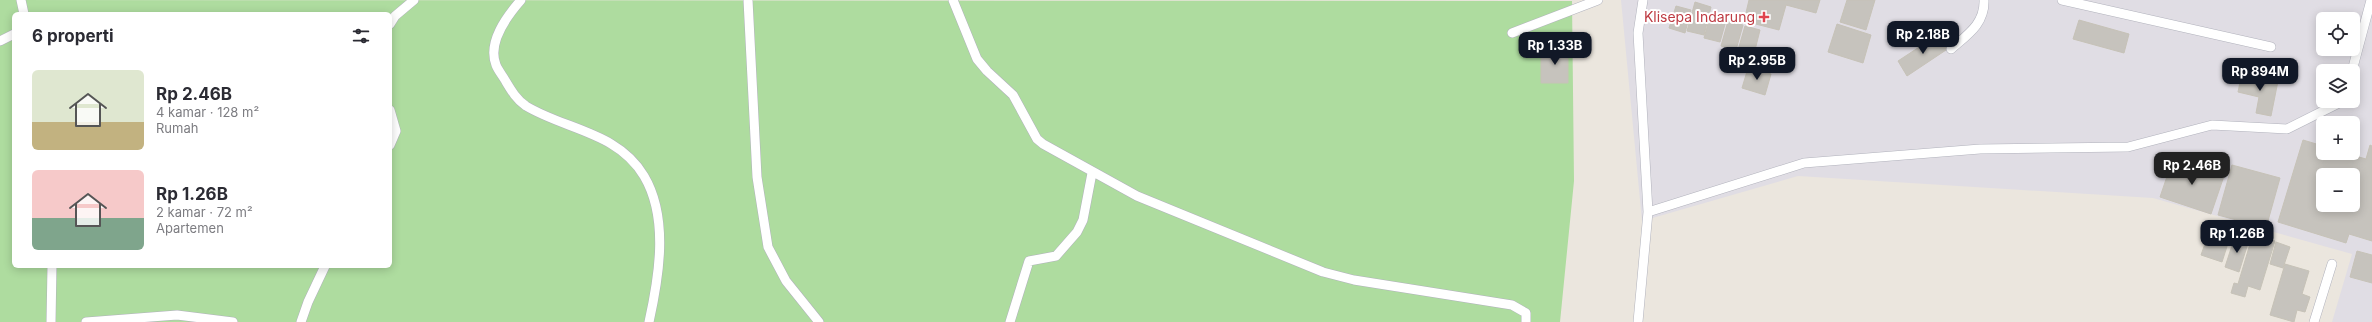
<!DOCTYPE html>
<html lang="id">
<meta charset="utf-8">
<style>
body{margin:0;font-family:Inter,sans-serif;background:#f2f2f3;color:#2b2b33;height:100vh;display:flex;flex-direction:column;font-size:15px;white-space:nowrap}
*{box-sizing:border-box;margin:0}
p{font-size:13px;color:#7c7c81}
.icon{flex:none;width:22px;height:22px;fill:none;stroke:currentColor;stroke-width:2;stroke-linecap:round;stroke-linejoin:round}
.map{position:relative;flex:1;overflow:hidden}
.details{position:absolute;left:12px;top:12px;width:380px;height:256px;display:flex;flex-direction:column;background:#fff;border-radius:6px;box-shadow:0 2px 10px #0003}
.details>*{flex:none}
.controls{position:absolute;left:2316px;top:12px;display:grid;gap:8px}
.controls a{display:grid;place-items:center;width:44px;height:44px;border-radius:6px;background:#fff;box-shadow:0 2px 10px #0003;font-size:20px}
.price{position:absolute;translate:-50% -34px;padding:0 9px;border-radius:8px;background:#111827;color:#fff;font-size:13px;line-height:26px;filter:drop-shadow(0 1px 2px #0008)}
.price::after{content:'';position:absolute;left:50%;top:24px;width:12px;height:9px;margin-left:-6px;background:inherit;clip-path:polygon(0 0,100% 0,50% 100%)}
.price.selected{background:#222;color:#fff}
ul{padding:0;list-style:none}
li{display:flex;align-items:center;gap:12px;height:100px;padding:0 20px}
li span{display:grid;place-items:center;flex:none;width:112px;height:80px;border-radius:6px;color:#555}
li>.icon{margin-inline-start:auto}
span .icon{width:48px;height:48px;fill:#fffc;stroke-width:1}
li b{font-size:17px}
h2{display:flex;justify-content:space-between;align-items:center;height:48px;padding:0 20px;font-size:17px}
.map>svg:first-child{display:block}
.industrial{fill:#e0dde4;fill-rule:evenodd}
.green{fill:#aedc9f;fill-rule:evenodd}
.building{fill:#c6c3bd;stroke:#c6c2b7;fill-rule:evenodd}
.lines{fill:none;stroke-linecap:round;stroke-linejoin:round}
.service-casing{stroke:#b1b2bc;stroke-width:10}
.service{stroke:#fff;stroke-width:9}
.health-dot{fill:#e0444e;stroke:#fff;stroke-width:1.5}
.labels{text-anchor:middle;stroke-width:4;stroke-linejoin:round;paint-order:stroke}
.health-label{font-size:14px;fill:#be3a42;stroke:#fff;text-anchor:end}
</style>
<div class="map">
<svg width="2372" height="322" viewBox="0 0 2372 322">
<rect width="100%" height="100%" fill="#ebe6de"/>
<path class="industrial" d="M 1621,0 L 2372,0 L 2372,322 L 2332,322 L 2352,254 L 2153,198 L 1798,176 L 1642,221 ZM 2323,19 L 2353,19 L 2353,49 L 2323,49 ZM 2323,71 L 2353,71 L 2353,101 L 2323,101 ZM 2323,123 L 2353,123 L 2353,153 L 2323,153 ZM 2323,175 L 2353,175 L 2353,205 L 2323,205 Z"/>
<path class="green" d="M 0,0 L 1572,1 L 1574,181 L 1560,322 L 0,322 ZM 14,14 L 390,14 L 390,266 L 14,266 Z"/>
<path class="building" d="M 1749,0 L 1820,0 L 1816,13 L 1786,5 L 1779,30 L 1744,21 Z
M 1847,0 L 1875,0 L 1866,30 L 1840,22 Z
M 1695,2 L 1711,7 L 1704,35 L 1687,31 Z
M 1676,6 L 1691,10 L 1685,33 L 1669,28 Z
M 1711,13 L 1727,17 L 1720,42 L 1704,38 Z
M 2079,20 L 2129,34 L 2124,53 L 2073,39 Z
M 1728,21 L 1743,25 L 1736,50 L 1721,46 Z
M 1837,24 L 1871,35 L 1863,63 L 1828,52 Z
M 1745,26 L 1760,30 L 1754,54 L 1738,50 Z
M 1939,34 L 1949,48 L 1907,76 L 1898,61 Z
M 1568,48 L 1568,83 L 1541,83 L 1541,49 Z
M 1748,68 L 1771,74 L 1765,95 L 1742,88 Z
M 2242,73 L 2278,81 L 2271,116 L 2256,113 L 2259,97 L 2238,92 Z
M 2303,140 L 2323,146 L 2323,153 L 2345,153 L 2366,159 L 2370,145 L 2372,146 L 2372,241 L 2349,234 L 2346,243 L 2278,222 ZM 2323,175 L 2353,175 L 2353,205 L 2323,205 Z
M 2173,159 L 2224,176 L 2211,214 L 2160,197 Z
M 2232,165 L 2280,178 L 2266,228 L 2218,215 Z
M 2211,227 L 2231,234 L 2222,262 L 2201,255 Z
M 2253,234 L 2275,241 L 2260,290 L 2248,286 L 2245,297 L 2231,293 L 2234,283 L 2238,284 Z
M 2235,236 L 2249,240 L 2239,272 L 2225,267 Z
M 2276,242 L 2290,247 L 2283,268 L 2270,264 Z
M 2357,251 L 2372,255 L 2372,283 L 2350,277 Z
M 2285,264 L 2309,271 L 2302,294 L 2310,297 L 2305,312 L 2297,310 L 2294,322 L 2270,315 Z"/>
<g class="lines">
<g class="service-casing">
<path id="service" d="M 21,0 L 24,14
M 521,0 C 507,16 487,42 496,65 C 498,70 502,75 505,80 C 511,90 516,99 526,106 C 566,130 618,132 644,176 C 669,218 659,277 649,322
M 748,0 L 757,177 L 768,247 L 786,281 L 819,322
M 953,0 L 977,59 L 987,71 L 1013,95 L 1037,139 L 1043,144 L 1137,196 L 1323,272 L 1354,280 L 1512,305 L 1526,313 L 1526,322
M 2062,0 L 2271,47
M 390,24 L 395,16 L 414,0
M 1512,33 L 1598,0
M 0,41 L 14,34
M 1951,49 C 1967,35 1985,24 1984,0
M 2352,71 L 2371,0
M 390,110 L 396,131 L 390,145
M 1648,212 L 1804,163 L 1980,149 L 2128,147 L 2212,125 L 2287,129 L 2343,101
M 51,322 L 52,266
M 86,322 L 177,315 L 233,322
M 301,322 L 308,302 L 325,266
M 1010,322 L 1029,261 L 1056,256 L 1077,232 L 1083,220 L 1092,173
M 1638,322 L 1648,212 L 1638,33 L 1643,0
M 2314,322 L 2332,264"/>
</g>
<use href="#service" class="service"/>
</g>
<path class="health-dot" d="M1762 11h4v4h4v4h-4v4h-4v-4h-4v-4h4z"/>
<g class="labels">
<g class="health-label">
<text x="1755" y="22">Klisepa Indarung</text>
</g>
</g>
</svg>
<div class="controls">
<a><svg class="icon" aria-label="locate" viewBox="0 0 24 24"><circle cx="12" cy="12" r="6"/><path d="M12 2v4M12 18v4M2 12h4M18 12h4"/></svg></a>
<a><svg class="icon" aria-label="layers" viewBox="0 0 24 24"><path d="M12 4l9 5-9 5-9-5zM3 14l9 5 9-5"/></svg></a>
<a>+</a>
<a>−</a>
</div>
<b class="price" style="left:1923px;top:55px">Rp 2.18B</b>
<b class="price" style="left:1555px;top:66px">Rp 1.33B</b>
<b class="price" style="left:1757px;top:81px">Rp 2.95B</b>
<b class="price" style="left:2260px;top:92px">Rp 894M</b>
<b class="price selected" style="left:2192px;top:186px">Rp 2.46B</b>
<b class="price" style="left:2237px;top:254px">Rp 1.26B</b>
<section class="details">
<h2>6 properti<svg class="icon" aria-label="filters" viewBox="0 0 24 24"><path d="M4 7h16M4 17h16"/><circle cx="9" cy="7" r="2"/><circle cx="15" cy="17" r="2"/></svg></h2>
<ul>
<li><span style="background:linear-gradient(#dfe7d0 65%,#c2b280 0)"><svg class="icon" aria-label="home" viewBox="0 0 24 24"><path d="M3 11l9-7 9 7M6 9v11h12V9"/></svg></span><div><b>Rp 2.46B</b><p>4 kamar · 128 m²</p><p>Rumah</p></div></li>
<li><span style="background:linear-gradient(#f6c9c9 60%,#7fa58c 0)"><svg class="icon" aria-label="home" viewBox="0 0 24 24"><path d="M3 11l9-7 9 7M6 9v11h12V9"/></svg></span><div><b>Rp 1.26B</b><p>2 kamar · 72 m²</p><p>Apartemen</p></div></li>
</ul>
</section>
</div>
